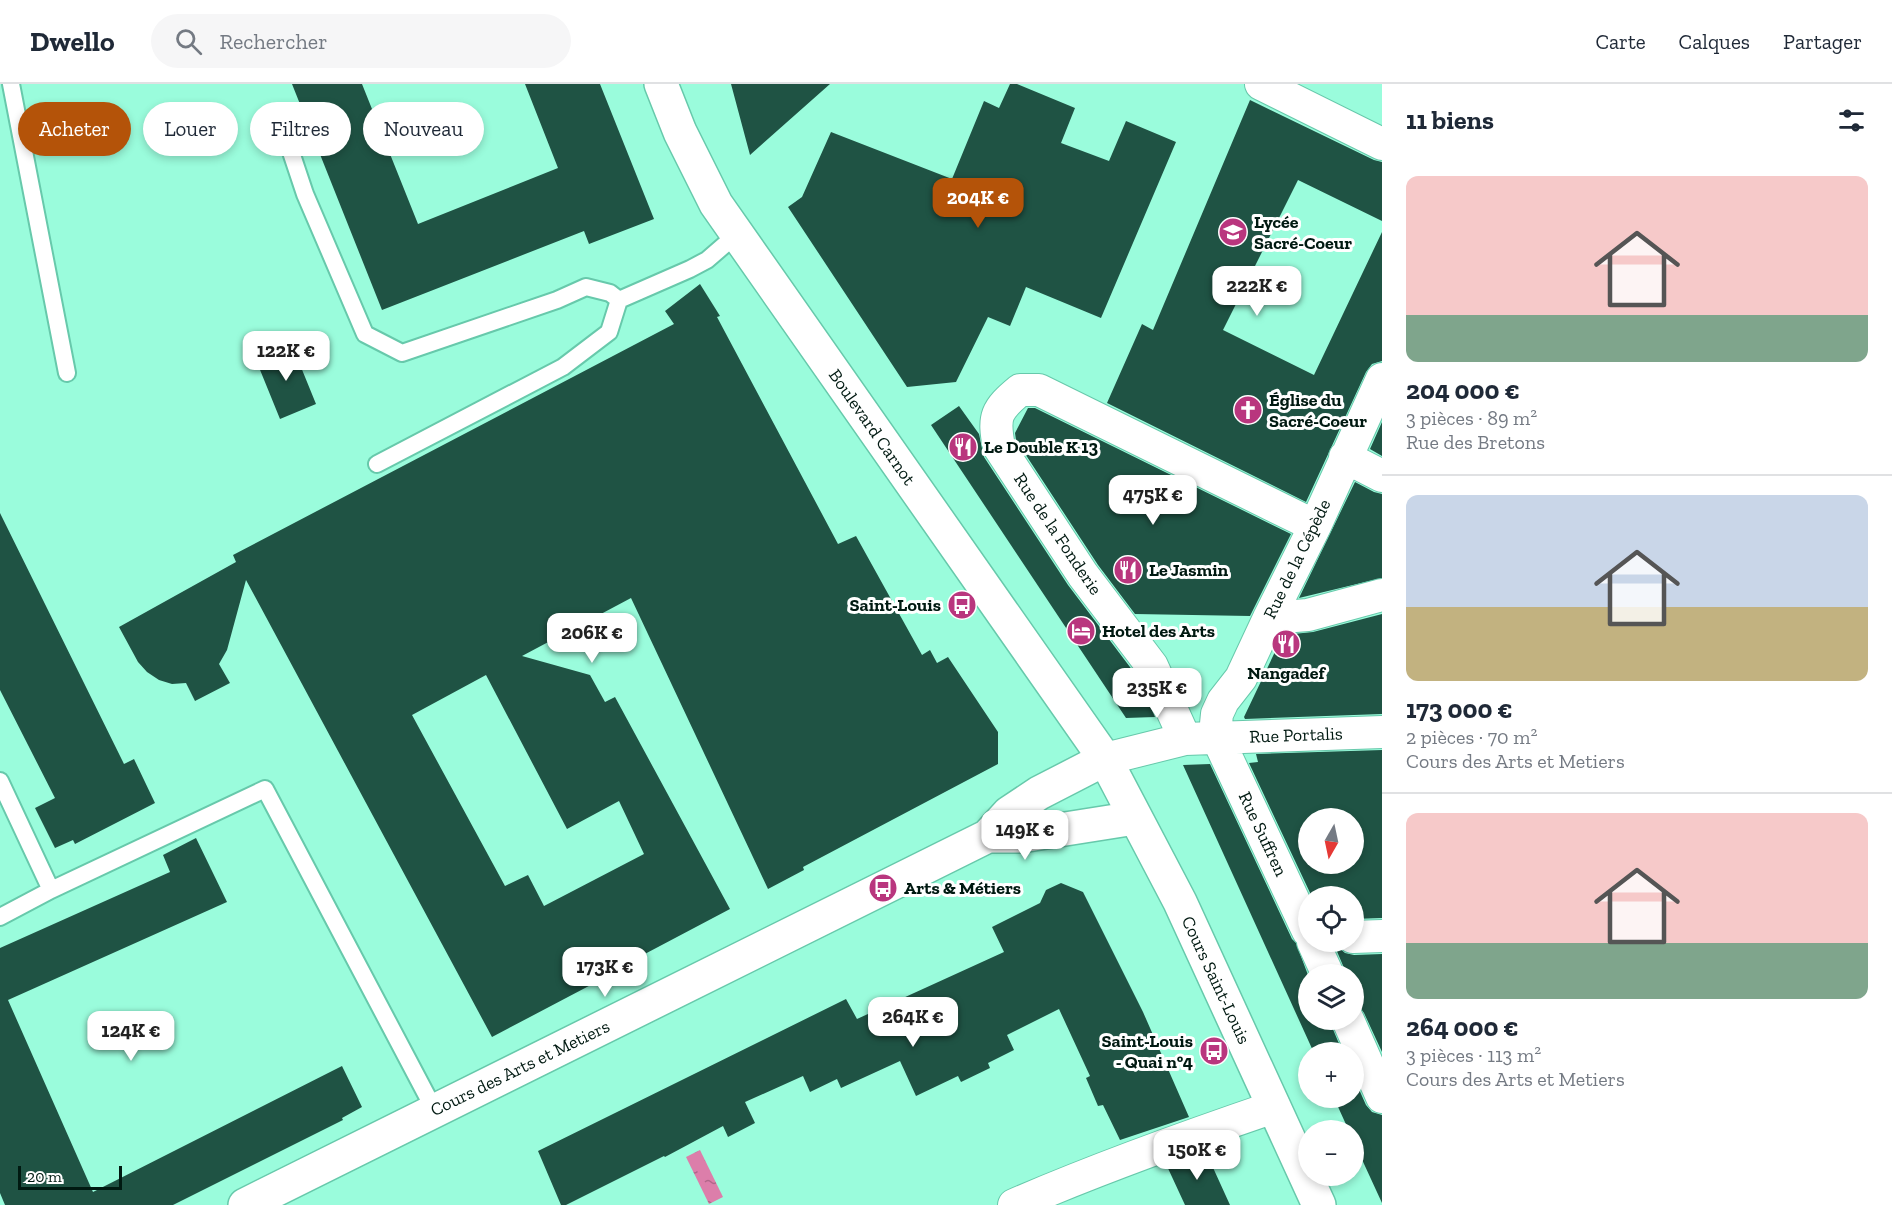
<!DOCTYPE html>
<html lang="fr">
<meta charset="utf-8">
<style>
body{margin:0;font-family:"Zilla Slab",serif;background:#f6f6f7;color:#1f2937;height:100vh;display:flex;flex-direction:column;font-size:22px;white-space:nowrap}
*{box-sizing:border-box;margin:0}
p{font-size:20px;color:#747a83}
.icon{flex:none;width:33px;height:33px;fill:none;stroke:currentColor;stroke-width:2;stroke-linecap:round;stroke-linejoin:round}
.map{position:relative;flex:1;overflow:hidden}
.drawer{display:flex;flex-direction:column;background:#fff;width:510px}
.drawer>*{flex:none}
.guide{position:absolute;left:18px;top:18px;width:570px;height:54px;display:flex;gap:12px}
.needle{width:39px;rotate:189deg}
.controls{position:absolute;left:1298px;top:724px;display:grid;gap:12px}
.controls a{display:grid;place-items:center;width:66px;height:66px;border-radius:50%;background:#fff;box-shadow:0 3px 9px #0003;font-size:30px}
.scale{position:absolute;left:18px;bottom:15px;width:104px;box-sizing:border-box;padding-left:6px;border:3px solid #001911;border-top:0;font-size:16px;line-height:21px;white-space:nowrap;color:#001911;-webkit-text-stroke:4px #fff;paint-order:stroke}
.price{position:absolute;translate:-50% -51px;padding:0 14px;border-radius:12px;background:#fff;color:#222;font-size:20px;line-height:39px;filter:drop-shadow(0 2px 3px #0008)}
.price::after{content:'';position:absolute;left:50%;top:36px;width:18px;height:14px;margin-left:-9px;background:inherit;clip-path:polygon(0 0,100% 0,50% 100%)}
.price.active{background:#b45309;color:#fff}
ul{padding:0;list-style:none}
li{display:grid;align-content:center;gap:12px;height:318px;padding:0 24px}
li+li{border-top:2px solid #e0e1e3}
li span{display:grid;place-items:center;height:186px;border-radius:12px;color:#555}
li>.icon{margin-inline-start:auto}
span .icon{width:108px;height:108px;fill:#fffc;stroke-width:1}
li b{font-size:26px}
h2{display:flex;justify-content:space-between;align-items:center;height:72px;padding:0 24px;font-size:26px}
.pill{padding:0 21px;border-radius:27px;background:#fff;box-shadow:0 3px 9px #0003;font-size:21px;line-height:54px}
.pill.active{background:#b45309;color:#fff}
header{display:flex;align-items:center;gap:36px;box-sizing:border-box;height:84px;padding:0 30px;background:#fff;border-bottom:2px solid #e0e1e3}
header strong{font-size:28px}
nav{display:flex;gap:33px;margin-inline-start:auto;font-size:21px}
.search{width:420px;height:54px;background:#f6f6f7;display:flex;align-items:center;gap:15px;box-sizing:border-box;padding:0 21px;border-radius:33px;color:#747a83;font-size:22px}
main{display:flex;flex:1;min-height:0}
.map>svg:first-child{display:block}
.water{fill:url(#water-ripples)}
.building{fill:#1f5344;fill-rule:evenodd}
.lines{fill:none;stroke-linecap:round;stroke-linejoin:round}
.lane-casing{stroke:#67c9ab;stroke-width:20}
.street-casing{stroke:#67c9ab;stroke-width:34}
.secondary-casing{stroke:#67c9ab;stroke-width:36}
.primary-casing{stroke:#67c9ab;stroke-width:36}
.lane{stroke:#fff;stroke-width:16}
.street{stroke:#fff;stroke-width:32}
.secondary{stroke:#fff;stroke-width:33}
.primary{stroke:#fff;stroke-width:33}
.labels{text-anchor:middle;stroke-width:6;stroke-linejoin:round;paint-order:stroke}
.poi-label{font-size:18px;font-weight:bold;fill:#001911;stroke:#fff;text-anchor:start}
.street-label{font-size:18px;fill:#001911;stroke:#fff}
</style>
<header>
<strong>Dwello</strong>
<div class="search"><svg class="icon" aria-label="search" viewBox="0 0 24 24"><circle cx="10" cy="10" r="6"/><path d="M15 15l6 6"/></svg>Rechercher</div>
<nav><a>Carte</a><a>Calques</a><a>Partager</a></nav>
</header>
<main>
<div class="map">
<svg width="1382" height="1121" viewBox="0 0 1382 1121">
<defs>
<pattern id="water-ripples" width="26" height="14" patternUnits="userSpaceOnUse" patternTransform="scale(1.5)"><rect width="26" height="14" fill="#dc7eaa"/><path d="M2 4q2-2 4 0t4 0M15 11q2-2 4 0t4 0" fill="none" stroke="#b06689"/></pattern>
</defs>
<rect width="100%" height="100%" fill="#9afcdc"/>
<path class="water" d="M 700,1066 L 723,1113 L 709,1120 L 686,1073 Z"/>
<path class="building" d="M 292,0 L 362,0 L 418,140 L 558,84 L 525,0 L 600,0 L 654,135 L 589,160 L 584,147 L 382,226 Z
M 731,0 L 830,0 L 750,71 Z
M 1010,0 L 1017,0 L 1075,24 L 1061,59 L 1109,77 L 1126,37 L 1176,58 L 1101,234 L 1026,203 L 1010,242 L 988,233 L 956,298 L 907,303 L 788,123 L 802,113 L 831,48 L 952,95 L 984,17 L 999,24 Z
M 1250,16 L 1374,76 L 1382,78 L 1382,137 L 1298,96 L 1223,246 L 1314,291 L 1382,148 L 1382,277 L 1372,280 L 1366,288 L 1306,418 L 1107,319 L 1142,240 L 1153,246 Z
M 700,200 L 720,232 L 717,233 L 838,460 L 856,452 L 922,571 L 930,566 L 937,579 L 948,573 L 998,648 L 998,680 L 803,783 L 804,786 L 768,805 L 631,514 L 522,572 L 590,591 L 605,618 L 615,613 L 730,825 L 641,872 L 642,874 L 492,953 L 246,496 L 227,566 L 219,580 L 230,599 L 195,617 L 186,599 L 172,600 L 159,596 L 147,588 L 138,578 L 119,543 L 236,478 L 233,471 L 674,240 L 665,227 ZM 486,591 L 567,745 L 619,717 L 644,770 L 544,822 L 528,791 L 505,802 L 412,631 Z
M 292,261 L 316,320 L 280,335 L 256,276 Z
M 959,322 L 979,350 L 984,373 L 1068,501 L 1136,591 L 1155,633 L 1126,634 L 931,341 Z
M 1028,324 L 1035,324 L 1291,450 L 1250,532 L 1135,530 L 1098,481 L 1016,356 L 1015,349 Z
M 1382,338 L 1382,372 L 1370,365 Z
M 1355,398 L 1374,408 L 1382,410 L 1382,494 L 1299,514 Z
M 0,429 L 124,680 L 134,675 L 155,719 L 75,760 L 73,756 L 55,764 L 35,724 L 55,714 L 0,606 Z
M 1382,530 L 1382,630 L 1245,635 L 1244,633 L 1283,551 L 1313,548 Z
M 1382,666 L 1382,834 L 1353,835 L 1353,813 L 1312,813 L 1249,679 L 1258,678 L 1256,670 ZM 1308,735 L 1353,735 L 1353,780 L 1308,780 Z
M 1210,680 L 1292,855 L 1296,859 L 1308,891 L 1308,936 L 1330,936 L 1332,943 L 1343,969 L 1314,969 L 1183,681 Z
M 196,754 L 227,818 L 8,916 L 93,1108 L 342,982 L 362,1023 L 342,1034 L 343,1036 L 173,1121 L 5,1121 L 0,1109 L 0,864 L 170,788 L 163,771 Z
M 1061,799 L 1083,808 L 1143,928 L 1189,1033 L 1120,1056 L 1103,1021 L 1098,1022 L 1086,994 L 1090,992 L 1059,925 L 1007,951 L 1014,966 L 988,979 L 990,984 L 961,998 L 958,992 L 916,1012 L 900,977 L 841,1004 L 837,995 L 810,1008 L 803,992 L 745,1018 L 755,1039 L 728,1053 L 723,1042 L 665,1073 L 664,1072 L 566,1121 L 561,1121 L 538,1067 L 846,915 L 857,935 L 1004,868 L 992,843 L 1040,819 L 1046,806 Z
M 1333,858 L 1336,858 L 1338,863 L 1345,869 L 1354,871 L 1382,870 L 1382,968 L 1364,929 L 1359,922 L 1353,919 L 1353,891 L 1346,891 L 1344,884 Z
M 1353,992 L 1366,1021 L 1372,1028 L 1382,1031 L 1382,1119 L 1353,1056 L 1353,1047 L 1349,1047 L 1334,1014 L 1353,1014 Z
M 1205,1066 L 1230,1121 L 1185,1121 L 1166,1080 Z"/>
<g class="lines">
<g class="lane-casing">
<path id="lane" d="M 11,0 L 67,289
M 286,53 L 305,110 L 365,250 L 402,269 L 557,216 L 586,203 L 610,209 L 619,216 L 609,248 L 563,283 L 377,380
M 619,216 L 690,185 L 707,176 L 737,150
M 0,697 L 51,806
M 0,833 L 51,806 L 265,705 L 435,1027"/>
</g>
<g class="street-casing">
<path id="street" d="M 1261,0 L 1382,60
M 1345,373 L 1382,392
M 1269,534 L 1308,531 L 1382,511
M 1185,655 L 1152,582 L 1083,491 L 999,363 C 993,332 996,326 1020,306 L 1039,306 L 1315,442
M 1105,675 L 1185,655 L 1382,648
M 1308,847 L 1217,653 L 1216,640 L 1217,630 L 1223,617 L 1241,594 L 1269,534 L 1315,442 L 1382,295
M 1353,853 L 1382,852
M 1313,858 L 1328,891
M 1348,936 L 1382,1013
M 1014,1121 C 1099,1084 1186,1053 1274,1023"/>
</g>
<g class="secondary-casing">
<path id="secondary" d="M 988,752 L 1021,752 L 1135,734
M 245,1121 L 988,752 L 1009,729 L 1039,709 L 1105,675"/>
</g>
<g class="primary-casing">
<path id="primary" d="M 661,0 L 680,48 L 716,120 L 1105,675 L 1180,818 L 1319,1121"/>
</g>
<use href="#lane" class="lane"/>
<use href="#street" class="street"/>
<use href="#secondary" class="secondary"/>
<use href="#primary" class="primary"/>
</g>
<defs>
<g id="school-disc" transform="scale(1.5)"><circle r="9.5" fill="#b9367e" stroke="#fff"/><path d="M0-5L7-2L0 1L-7-2ZM-4 1L0 2.5L4 1V4Q0 6-4 4Z" fill="#fff"/></g>
<g id="church-disc" transform="scale(1.5)"><circle r="9.5" fill="#b9367e" stroke="#fff"/><path d="M-1.2-6h2.4v3.5h3.3v2.4h-3.3V6h-2.4V-.1h-3.3v-2.4h3.3Z" fill="#fff"/></g>
<g id="restaurant-disc" transform="scale(1.5)"><circle r="9.5" fill="#b9367e" stroke="#fff"/><path d="M-5-6h1v4h1v-4h1v4h1v-4h1v5L-1.5 .5V6h-2V.5L-5-1ZM5-6V6H3V1.5H1.5Q1.5-4 5-6Z" fill="#fff"/></g>
<g id="bus-disc" transform="scale(1.5)"><circle r="9.5" fill="#b9367e" stroke="#fff"/><path d="M-5-6H5V4H4V6H2V4H-2V6H-4V4H-5ZM-3.5-4V0h7V-4ZM-3.5 1.2v1.5H-2V1.2ZM2 1.2v1.5H3.5V1.2Z" fill="#fff"/></g>
<g id="hotel-disc" transform="scale(1.5)"><circle r="9.5" fill="#b9367e" stroke="#fff"/><path d="M-6-4.5h1.5V1H6V5H4.5V3h-9V5H-6ZM-4 0a1.8 1.8 0 1 1 3.6 0ZM.5 0V-2.5h3Q6-2.5 6 0Z" fill="#fff"/></g>
</defs>
<g fill-rule="evenodd">
<use href="#school-disc" x="1233" y="148"/>
<use href="#church-disc" x="1248" y="326"/>
<use href="#restaurant-disc" x="963" y="363"/>
<use href="#restaurant-disc" x="1128" y="486"/>
<use href="#bus-disc" x="962" y="521"/>
<use href="#hotel-disc" x="1081" y="547"/>
<use href="#restaurant-disc" x="1286" y="560"/>
<use href="#bus-disc" x="883" y="804"/>
<use href="#bus-disc" x="1214" y="967"/>
</g>
<g class="labels">
<g class="poi-label">
<text x="1254" y="144">Lycée<tspan x="1254" dy="21">Sacré-Coeur</tspan></text>
<text x="1269" y="322">Église du<tspan x="1269" dy="21">Sacré-Coeur</tspan></text>
<text x="984" y="369">Le Double K 13</text>
<text x="1149" y="492">Le Jasmin</text>
<text x="941" y="527" text-anchor="end">Saint-Louis</text>
<text x="1102" y="553">Hotel des Arts</text>
<text x="1286" y="595" text-anchor="middle">Nangadef</text>
<text x="904" y="810">Arts &amp; Métiers</text>
<text x="1193" y="963" text-anchor="end">Saint-Louis<tspan x="1193" dy="21">- Quai n°4</tspan></text>
</g>
<g class="street-label">
<text transform="translate(872 343) rotate(55)" y="6">Boulevard Carnot</text>
<text transform="translate(1058 450) rotate(56)" y="6">Rue de la Fonderie</text>
<text transform="translate(1297 475) rotate(-64)" y="6">Rue de la Cépède</text>
<text transform="translate(1296 651) rotate(-2)" y="6">Rue Portalis</text>
<text transform="translate(1263 750) rotate(65)" y="6">Rue Suffren</text>
<text transform="translate(1216 896) rotate(65)" y="6">Cours Saint-Louis</text>
<text transform="translate(520 984) rotate(-26)" y="6">Cours des Arts et Metiers</text>
</g>
</g>
</svg>
<div class="controls">
<a><svg class="needle" viewBox="-14 -14 28 28"><path d="M0-13l5 13h-10z" fill="#e53935"/><path d="M0 13l5-13h-10z" fill="#747a83"/></svg></a>
<a><svg class="icon" aria-label="locate" viewBox="0 0 24 24"><circle cx="12" cy="12" r="6"/><path d="M12 2v4M12 18v4M2 12h4M18 12h4"/></svg></a>
<a><svg class="icon" aria-label="layers" viewBox="0 0 24 24"><path d="M12 4l9 5-9 5-9-5zM3 14l9 5 9-5"/></svg></a>
<a>+</a>
<a>−</a>
</div>
<div class="scale">20 m</div>
<b class="price active" style="left:978px;top:145px">204K €</b>
<b class="price" style="left:1257px;top:233px">222K €</b>
<b class="price" style="left:286px;top:298px">122K €</b>
<b class="price" style="left:1153px;top:442px">475K €</b>
<b class="price" style="left:592px;top:580px">206K €</b>
<b class="price" style="left:1157px;top:635px">235K €</b>
<b class="price" style="left:1025px;top:777px">149K €</b>
<b class="price" style="left:605px;top:914px">173K €</b>
<b class="price" style="left:913px;top:964px">264K €</b>
<b class="price" style="left:131px;top:978px">124K €</b>
<b class="price" style="left:1197px;top:1097px">150K €</b>
<div class="guide">
<a class="pill active">Acheter</a>
<a class="pill">Louer</a>
<a class="pill">Filtres</a>
<a class="pill">Nouveau</a>
</div>
</div>
<section class="drawer">
<h2>11 biens<svg class="icon" aria-label="filters" viewBox="0 0 24 24"><path d="M4 7h16M4 17h16"/><circle cx="9" cy="7" r="2"/><circle cx="15" cy="17" r="2"/></svg></h2>
<ul>
<li><span style="background:linear-gradient(#f6c9c9 75%,#7fa58c 0)"><svg class="icon" aria-label="home" viewBox="0 0 24 24"><path d="M3 11l9-7 9 7M6 9v11h12V9"/></svg></span><div><b>204 000 €</b><p>3 pièces · 89 m²</p><p>Rue des Bretons</p></div></li>
<li><span style="background:linear-gradient(#c9d6e8 60%,#c2b280 0)"><svg class="icon" aria-label="home" viewBox="0 0 24 24"><path d="M3 11l9-7 9 7M6 9v11h12V9"/></svg></span><div><b>173 000 €</b><p>2 pièces · 70 m²</p><p>Cours des Arts et Metiers</p></div></li>
<li><span style="background:linear-gradient(#f6c9c9 70%,#7fa58c 0)"><svg class="icon" aria-label="home" viewBox="0 0 24 24"><path d="M3 11l9-7 9 7M6 9v11h12V9"/></svg></span><div><b>264 000 €</b><p>3 pièces · 113 m²</p><p>Cours des Arts et Metiers</p></div></li>
</ul>
</section>
</main>
